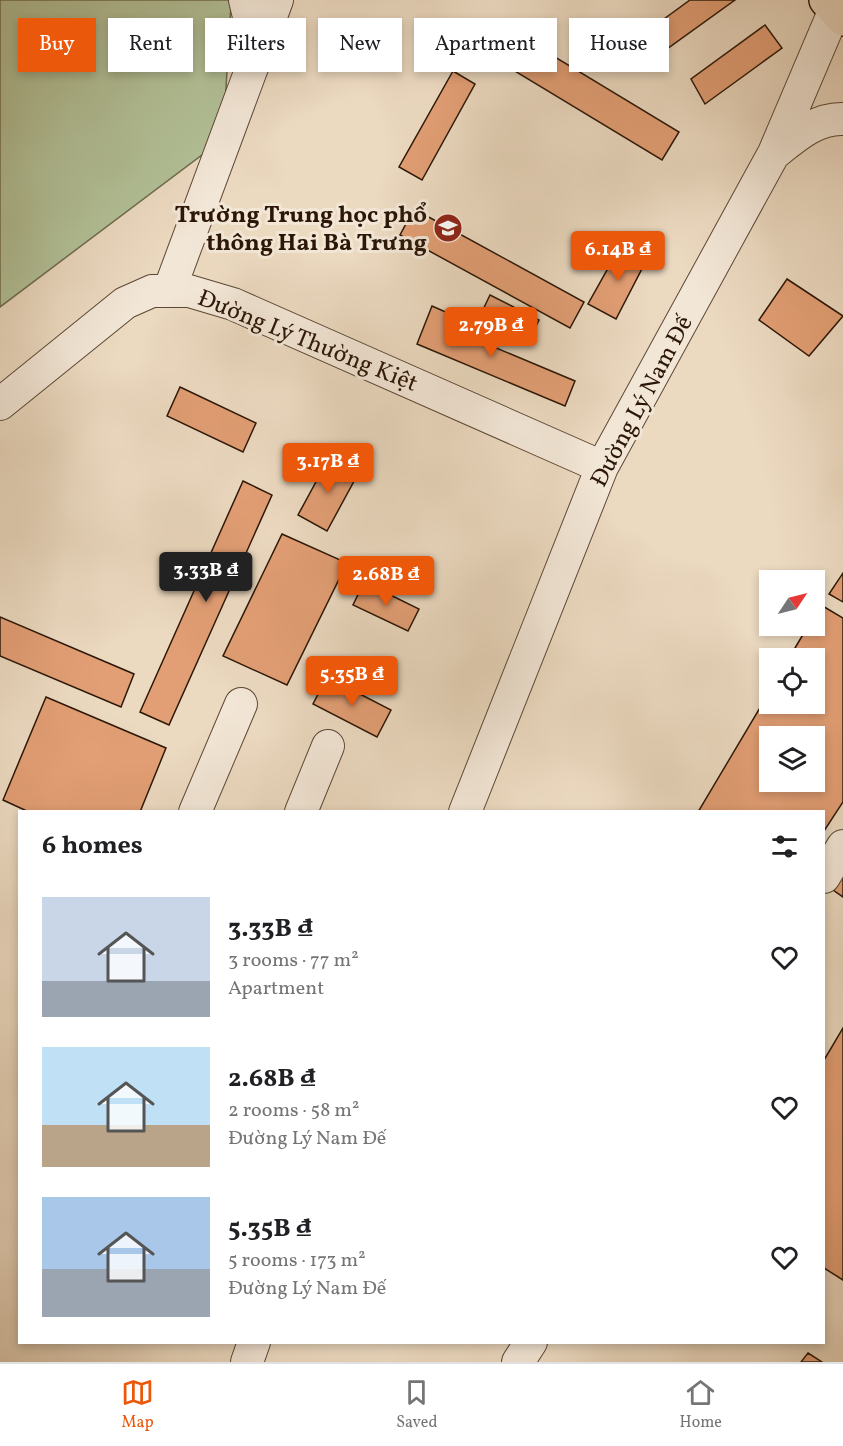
<!DOCTYPE html>
<meta charset="utf-8">
<style>
body{margin:0;font-family:Vollkorn,serif;background:#f2f2f2;color:#202124;height:100vh;display:flex;flex-direction:column;font-size:22px;white-space:nowrap}
*{box-sizing:border-box;margin:0}
p{font-size:20px;color:#757577}
.icon{flex:none;width:33px;height:33px;fill:none;stroke:currentColor;stroke-width:2;stroke-linecap:round;stroke-linejoin:round}
.map{position:relative;flex:1;overflow:hidden}
.sheet{position:absolute;left:18px;top:810px;width:807px;height:534px;display:flex;flex-direction:column;background:#fff;border-radius:0px;box-shadow:0 3px 9px #0003}
.sheet>*{flex:none}
.hud{position:absolute;left:18px;top:18px;width:807px;height:54px;display:flex;gap:12px}
.needle{width:39px;rotate:55deg}
.buttons{position:absolute;left:759px;top:570px;display:grid;gap:12px}
.buttons a{display:grid;place-items:center;width:66px;height:66px;border-radius:0px;background:#fff;box-shadow:0 3px 9px #0003;font-size:30px}
.price{position:absolute;translate:-50% -51px;padding:0 14px;border-radius:6px;background:#ea580c;color:#fff;font-size:20px;line-height:39px;filter:drop-shadow(0 2px 3px #0008)}
.price::after{content:'';position:absolute;left:50%;top:36px;width:18px;height:14px;margin-left:-9px;background:inherit;clip-path:polygon(0 0,100% 0,50% 100%)}
.price.on{background:#222;color:#fff}
ul{padding:0;list-style:none}
li{display:flex;align-items:center;gap:18px;height:150px;padding:0 24px}
li span{display:grid;place-items:center;flex:none;width:168px;height:120px;border-radius:0px;color:#555}
li>.icon{margin-inline-start:auto}
span .icon{width:72px;height:72px;fill:#fffc;stroke-width:1}
li b{font-size:26px}
h2{display:flex;justify-content:space-between;align-items:center;height:72px;padding:0 24px;font-size:26px}
.tag{padding:0 21px;border-radius:0px;background:#fff;box-shadow:0 3px 9px #0003;font-size:21px;line-height:54px}
.tag.on{background:#ea580c;color:#fff}
.dock{display:flex;justify-content:space-around;align-items:center;height:84px;border-top:2px solid #e0e0e0;background:#fff;font-size:16px;color:#757577}
.dock a{display:grid;justify-items:center;gap:3px}
.dock .on{color:#ea580c}
.map>svg:first-child{display:block}
.green{fill:#b2c097;stroke:#6f6c4f;stroke-width:1.5}
.building{fill:#e29e74;stroke:#2c1707;stroke-width:1.5;fill-rule:evenodd}
.lines{fill:none;stroke-linecap:round;stroke-linejoin:round}
.minor-casing{stroke:#5c4835;stroke-width:34}
.highway-casing{stroke:#2c1707;stroke-width:36}
.minor{stroke:#f2e6d6;stroke-width:32}
.highway{stroke:#ebd9c0;stroke-width:33}
.labels{text-anchor:middle;stroke-width:6;stroke-linejoin:round;paint-order:stroke}
.poi-label{font-size:24px;font-weight:bold;fill:#2c1707;stroke:#f2e6d6;text-anchor:end}
.street-label{font-size:24px;fill:#2c1707;stroke:#f2e6d6}
</style>
<div class="map">
<svg width="843" height="1362" viewBox="0 0 843 1362">
<rect width="100%" height="100%" fill="#ebd9c0"/>
<filter id="stains"><feTurbulence type="fractalNoise" baseFrequency=".00333" numOctaves="4"/><feColorMatrix values="0 0 0 0 .2 0 0 0 0 .09 0 0 0 0 .02 0 0 0 .5 -.17"/></filter>
<radialGradient id="worn" r=".72"><stop offset=".6" stop-color="#630" stop-opacity="0"/><stop offset="1" stop-color="#630" stop-opacity=".3"/></radialGradient>
<path class="green" d="M 0,0 L 230,0 L 231,3 L 223,139 L 0,307 Z"/>
<path class="building" d="M 690,0 L 735,0 L 664,51 L 653,27 Z
M 492,19 L 679,132 L 662,160 L 475,47 Z
M 765,25 L 782,48 L 705,104 L 691,79 Z
M 453,71 L 475,84 L 422,180 L 399,167 Z
M 414,209 L 584,302 L 570,328 L 400,235 Z
M 621,245 L 647,259 L 616,319 L 588,304 Z
M 787,279 L 843,316 L 809,356 L 759,320 Z
M 490,295 L 539,320 L 529,341 L 480,316 Z
M 432,306 L 468,322 L 463,334 L 575,381 L 565,406 L 417,344 Z
M 180,387 L 256,423 L 243,452 L 167,416 Z
M 330,456 L 359,472 L 327,531 L 298,515 Z
M 243,481 L 272,495 L 169,725 L 140,712 Z
M 282,534 L 347,563 L 287,685 L 223,656 Z
M 843,573 L 843,602 L 829,594 Z
M 364,582 L 419,609 L 408,631 L 353,605 Z
M 821,605 L 843,618 L 843,802 L 824,831 L 824,812 L 698,812 L 770,691 L 770,704 L 814,704 L 814,658 L 789,658 L 808,626 L 814,626 L 814,615 ZM 770,736 L 814,736 L 814,782 L 770,782 Z
M 0,617 L 134,674 L 121,707 L 0,656 Z
M 327,677 L 391,710 L 377,737 L 313,704 Z
M 46,697 L 166,748 L 140,812 L 29,812 L 3,800 Z
M 843,874 L 843,897 L 833,890 Z
M 843,1028 L 843,1280 L 824,1268 L 824,1060 Z
M 808,1353 L 822,1362 L 801,1362 Z"/>
<g class="lines">
<g class="minor-casing">
<path id="minor" d="M 245,0 L 258,54
M 775,153 C 795,137 816,118 843,119
M 169,291 L 277,0
M 0,404 L 125,303 L 152,291 L 189,291 L 233,304 L 602,467
M 195,812 L 241,704
M 301,812 L 328,746
M 465,812 L 602,467 L 774,153 L 839,0
M 824,877 L 843,846
M 247,1362 L 254,1342
M 518,1362 L 531,1342"/>
</g>
<g class="highway-casing">
<path id="highway" d="M 826,0 L 843,19"/>
</g>
<use href="#minor" class="minor"/>
<use href="#highway" class="highway"/>
</g>
<defs>
<g id="school-disc" transform="scale(1.5)"><circle r="9.5" fill="#8f2418" stroke="#f2e6d6"/><path d="M0-5L7-2L0 1L-7-2ZM-4 1L0 2.5L4 1V4Q0 6-4 4Z" fill="#fff"/></g>
</defs>
<g fill-rule="evenodd">
<use href="#school-disc" x="448" y="228"/>
</g>
<g class="labels">
<g class="poi-label">
<text x="427" y="222">Trường Trung học phổ<tspan x="427" dy="28">thông Hai Bà Trưng</tspan></text>
</g>
<g class="street-label">
<text transform="translate(308 340) rotate(22)" y="8">Đường Lý Thường Kiệt</text>
<text transform="translate(641 401) rotate(-62)" y="8">Đường Lý Nam Đế</text>
</g>
</g>
<rect width="100%" height="100%" filter="url(#stains)"/>
<rect width="100%" height="100%" fill="url(#worn)"/>
</svg>
<div class="buttons">
<a><svg class="needle" viewBox="-14 -14 28 28"><path d="M0-13l5 13h-10z" fill="#e53935"/><path d="M0 13l5-13h-10z" fill="#757577"/></svg></a>
<a><svg class="icon" aria-label="locate" viewBox="0 0 24 24"><circle cx="12" cy="12" r="6"/><path d="M12 2v4M12 18v4M2 12h4M18 12h4"/></svg></a>
<a><svg class="icon" aria-label="layers" viewBox="0 0 24 24"><path d="M12 4l9 5-9 5-9-5zM3 14l9 5 9-5"/></svg></a>
</div>
<b class="price" style="left:618px;top:282px">6.14B ₫</b>
<b class="price" style="left:491px;top:358px">2.79B ₫</b>
<b class="price" style="left:328px;top:494px">3.17B ₫</b>
<b class="price on" style="left:206px;top:603px">3.33B ₫</b>
<b class="price" style="left:386px;top:607px">2.68B ₫</b>
<b class="price" style="left:352px;top:707px">5.35B ₫</b>
<div class="hud">
<a class="tag on">Buy</a>
<a class="tag">Rent</a>
<a class="tag">Filters</a>
<a class="tag">New</a>
<a class="tag">Apartment</a>
<a class="tag">House</a>
</div>
<section class="sheet">
<h2>6 homes<svg class="icon" aria-label="filters" viewBox="0 0 24 24"><path d="M4 7h16M4 17h16"/><circle cx="9" cy="7" r="2"/><circle cx="15" cy="17" r="2"/></svg></h2>
<ul>
<li><span style="background:linear-gradient(#c9d6e8 70%,#9aa5b1 0)"><svg class="icon" aria-label="home" viewBox="0 0 24 24"><path d="M3 11l9-7 9 7M6 9v11h12V9"/></svg></span><div><b>3.33B ₫</b><p>3 rooms · 77 m²</p><p>Apartment</p></div><svg class="icon" aria-label="heart" viewBox="0 0 24 24"><path d="M12 20l-8-8c-3-5 5-10 8-4 3-6 11-1 8 4z"/></svg></li>
<li><span style="background:linear-gradient(#bfe0f5 65%,#b9a48a 0)"><svg class="icon" aria-label="home" viewBox="0 0 24 24"><path d="M3 11l9-7 9 7M6 9v11h12V9"/></svg></span><div><b>2.68B ₫</b><p>2 rooms · 58 m²</p><p>Đường Lý Nam Đế</p></div><svg class="icon" aria-label="heart" viewBox="0 0 24 24"><path d="M12 20l-8-8c-3-5 5-10 8-4 3-6 11-1 8 4z"/></svg></li>
<li><span style="background:linear-gradient(#a9c7e8 60%,#9aa5b1 0)"><svg class="icon" aria-label="home" viewBox="0 0 24 24"><path d="M3 11l9-7 9 7M6 9v11h12V9"/></svg></span><div><b>5.35B ₫</b><p>5 rooms · 173 m²</p><p>Đường Lý Nam Đế</p></div><svg class="icon" aria-label="heart" viewBox="0 0 24 24"><path d="M12 20l-8-8c-3-5 5-10 8-4 3-6 11-1 8 4z"/></svg></li>
</ul>
</section>
</div>
<nav class="dock">
<a class="on"><svg class="icon" aria-label="map" viewBox="0 0 24 24"><path d="M3 6l6-2 6 2 6-2v14l-6 2-6-2-6 2zM9 4v14M15 6v14"/></svg>Map</a>
<a><svg class="icon" aria-label="saved" viewBox="0 0 24 24"><path d="M7 4h10v16l-5-4-5 4z"/></svg>Saved</a>
<a><svg class="icon" aria-label="home" viewBox="0 0 24 24"><path d="M3 11l9-7 9 7M6 9v11h12V9"/></svg>Home</a>
</nav>
